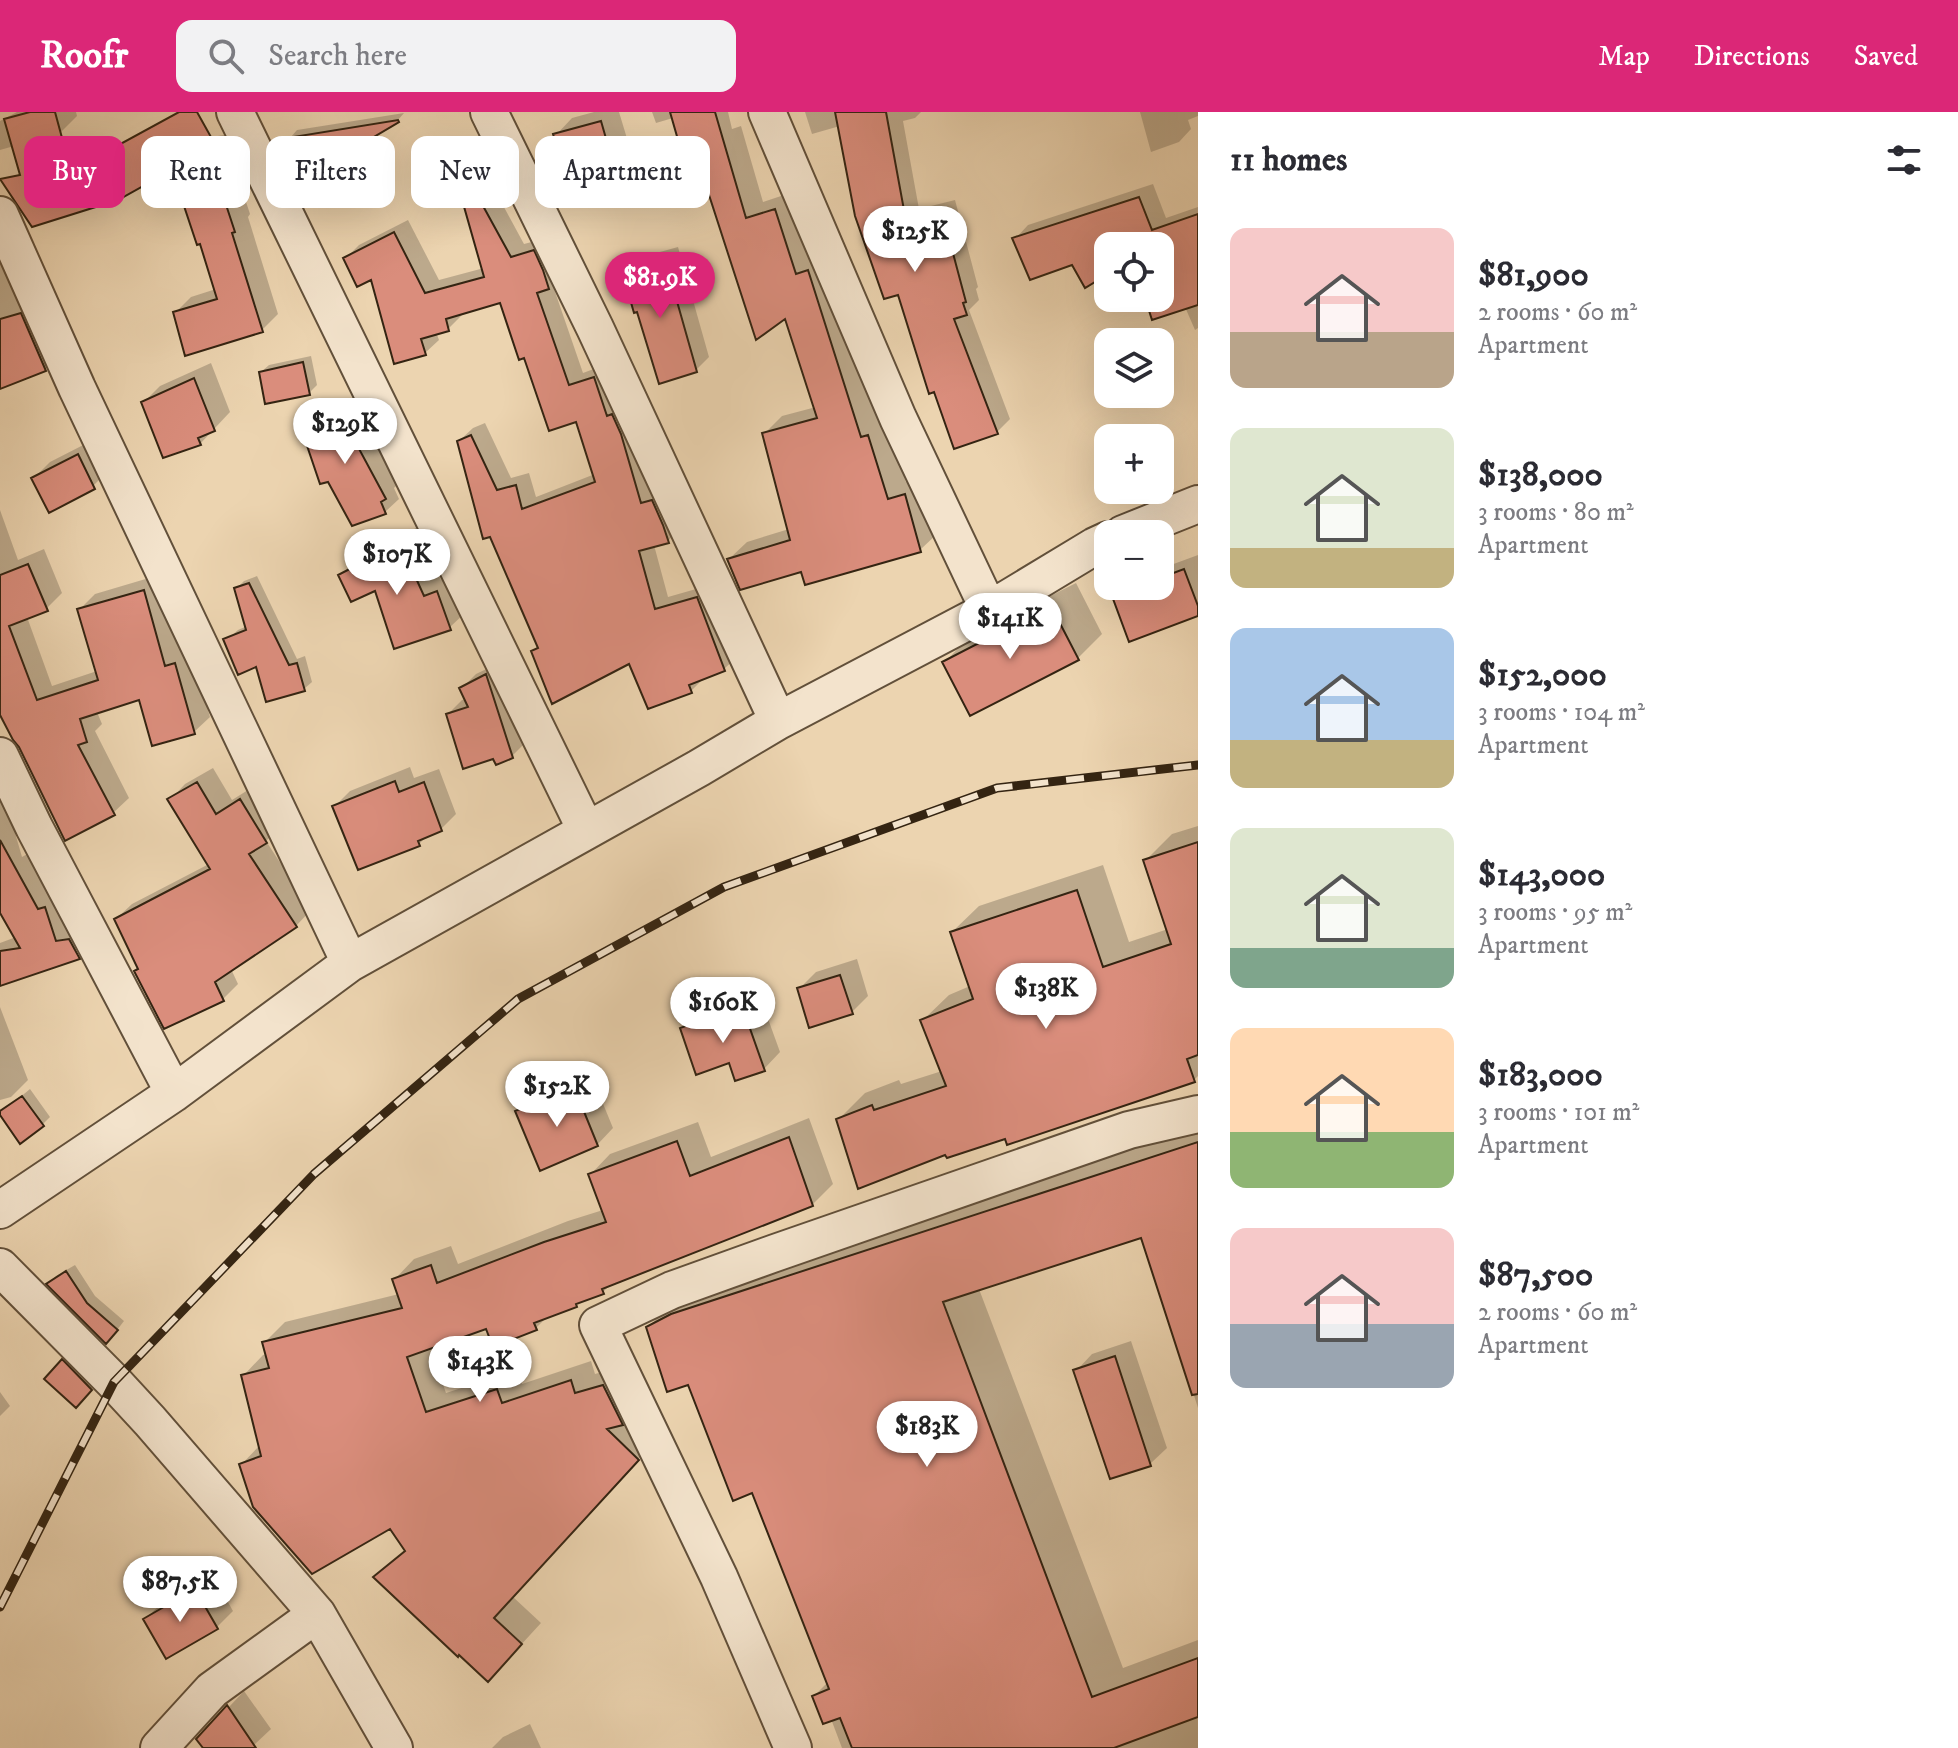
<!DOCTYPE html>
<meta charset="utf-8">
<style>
body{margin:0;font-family:"IM FELL DW Pica",serif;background:#f2f2f3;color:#2b2b33;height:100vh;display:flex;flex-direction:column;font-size:30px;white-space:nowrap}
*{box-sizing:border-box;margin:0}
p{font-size:26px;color:#7c7c81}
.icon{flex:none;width:44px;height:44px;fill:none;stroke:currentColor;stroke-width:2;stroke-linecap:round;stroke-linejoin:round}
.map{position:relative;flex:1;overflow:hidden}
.drawer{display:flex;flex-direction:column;background:#fff;width:760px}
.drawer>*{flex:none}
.top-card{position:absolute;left:24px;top:24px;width:760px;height:72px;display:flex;gap:16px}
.buttons{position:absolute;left:1094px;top:120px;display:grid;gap:16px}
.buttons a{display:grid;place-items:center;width:80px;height:80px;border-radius:16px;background:#fff;box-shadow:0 8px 32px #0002;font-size:40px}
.price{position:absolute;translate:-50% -68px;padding:0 18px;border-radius:28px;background:#fff;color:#222;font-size:26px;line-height:52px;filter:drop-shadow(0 2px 4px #0008)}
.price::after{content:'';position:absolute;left:50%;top:48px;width:24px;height:18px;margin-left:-12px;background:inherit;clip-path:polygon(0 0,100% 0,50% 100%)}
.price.selected{background:#db2777;color:#fff}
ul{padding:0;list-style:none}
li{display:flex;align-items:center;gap:24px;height:200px;padding:0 32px}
li span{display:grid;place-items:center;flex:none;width:224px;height:160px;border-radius:16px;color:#555}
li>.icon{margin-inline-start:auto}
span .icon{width:96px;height:96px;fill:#fffc;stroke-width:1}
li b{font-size:34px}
h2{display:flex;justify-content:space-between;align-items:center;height:96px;padding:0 32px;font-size:34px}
.pill{padding:0 28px;border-radius:16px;background:#fff;box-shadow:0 8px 32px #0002;font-size:28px;line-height:72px}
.pill.selected{background:#db2777;color:#fff}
header{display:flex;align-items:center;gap:48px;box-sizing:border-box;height:112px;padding:0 40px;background:#db2777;color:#fff}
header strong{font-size:38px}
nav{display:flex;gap:44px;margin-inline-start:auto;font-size:28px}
.search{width:560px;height:72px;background:#f2f2f3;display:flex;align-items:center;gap:20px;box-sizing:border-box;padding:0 28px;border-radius:16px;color:#7c7c81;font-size:30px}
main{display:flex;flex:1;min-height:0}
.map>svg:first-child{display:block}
.shadow{fill:#0003;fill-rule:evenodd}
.building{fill:#da8d7c;stroke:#342412;stroke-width:2}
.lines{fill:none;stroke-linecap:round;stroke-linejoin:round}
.minor-casing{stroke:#62503a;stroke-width:40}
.minor{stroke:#f3e3cc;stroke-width:36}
.rail-casing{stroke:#342412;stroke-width:9}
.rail{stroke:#f3e3cc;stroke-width:6;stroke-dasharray:18;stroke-linecap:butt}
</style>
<header>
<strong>Roofr</strong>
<div class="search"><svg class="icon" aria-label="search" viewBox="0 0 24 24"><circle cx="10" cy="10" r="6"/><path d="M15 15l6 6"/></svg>Search here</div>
<nav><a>Map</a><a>Directions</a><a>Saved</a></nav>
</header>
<main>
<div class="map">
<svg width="1198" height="1636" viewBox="0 0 1198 1636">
<rect width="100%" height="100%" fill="#ecd4b0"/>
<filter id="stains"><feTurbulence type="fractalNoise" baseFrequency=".0025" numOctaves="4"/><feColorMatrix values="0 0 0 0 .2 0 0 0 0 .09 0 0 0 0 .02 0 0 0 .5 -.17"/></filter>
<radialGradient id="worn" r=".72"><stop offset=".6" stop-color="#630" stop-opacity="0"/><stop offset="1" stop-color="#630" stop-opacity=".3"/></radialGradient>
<path class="shadow" d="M 17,0 L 76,0 L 77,4 L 60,21 L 0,38 L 0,9 Z
M 594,0 L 619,0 L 629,33 L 612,49 L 556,23 L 572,6 Z
M 652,0 L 728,0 L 732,17 L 741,14 L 763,90 L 793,80 L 825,142 L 878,309 L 885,306 L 906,370 L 922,366 L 938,421 L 920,438 L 802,457 L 729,447 L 747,430 L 789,417 L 764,322 L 782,304 L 816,295 L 786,204 L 710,80 L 673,6 L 656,11 Z
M 805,0 L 921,0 L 915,6 L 903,9 L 919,97 L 955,88 L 978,175 L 976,177 L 979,188 L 969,198 L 1010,307 L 997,320 L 900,181 L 840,14 L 812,22 Z
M 1140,0 L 1198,0 L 1198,4 L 1188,8 L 1191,17 L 1179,30 L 1151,40 Z
M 404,1 L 398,8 L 290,26 L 297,18 Z
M 224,23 L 250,102 L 248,105 L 278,202 L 262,218 L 175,201 L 191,185 L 216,177 L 185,29 Z
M 99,39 L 116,77 L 34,77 L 85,43 L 85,46 Z
M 485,60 L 524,132 L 547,126 L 561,162 L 552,171 L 583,261 L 607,252 L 681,415 L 668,429 L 654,433 L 668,485 L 710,473 L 738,544 L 724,557 L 705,565 L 691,579 L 630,549 L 534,540 L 540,534 L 459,329 L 473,316 L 485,311 L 511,366 L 529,361 L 536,385 L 595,362 L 577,307 L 526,244 L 501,189 L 461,200 L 462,203 L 448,217 L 436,220 L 439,228 L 425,241 L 372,165 L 345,147 L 359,133 L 408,108 L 439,168 L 484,156 L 461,78 L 475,64 Z
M 1153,72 L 1166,106 L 1198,95 L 1198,216 L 1195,218 L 1185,195 L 1147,186 L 1160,186 L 1160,134 L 1108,134 L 1108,160 L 1073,151 L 1015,127 L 1028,113 Z
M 0,107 L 62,241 L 45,257 L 0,275 Z
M 678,135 L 709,245 L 696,258 L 624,159 L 638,146 Z
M 311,244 L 317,273 L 309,281 L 261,260 L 269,253 Z
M 211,251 L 230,300 L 200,332 L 143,291 L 160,274 Z
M 368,286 L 378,317 L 372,324 L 398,372 L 394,376 L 399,387 L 385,400 L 304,316 L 317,303 ZM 364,293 L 365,297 L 317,313 L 317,308 Z
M 95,327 L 106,361 L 89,378 L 33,367 L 50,350 Z
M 0,398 L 18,448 L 44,437 L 62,481 L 46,497 L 27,505 L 52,574 L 97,559 L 80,497 L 95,482 L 159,463 L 181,539 L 190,536 L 210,605 L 194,620 L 140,585 L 97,600 L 102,612 L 95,619 L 129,686 L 113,701 L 0,598 Z
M 416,416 L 441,468 L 454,464 L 466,500 L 449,516 L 377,476 L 341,463 L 357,447 Z
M 1198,443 L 1198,502 L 1114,485 L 1125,474 L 1160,474 L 1160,457 Z
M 257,464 L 297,547 L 305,544 L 312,570 L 304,577 L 258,552 L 229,526 L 238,518 L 247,514 L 236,477 L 244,469 Z
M 1076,471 L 1102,522 L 1078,546 L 945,550 L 969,525 Z
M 501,550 L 526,630 L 512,644 L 448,602 L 462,588 L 467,587 L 462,576 L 476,562 Z
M 410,655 L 414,666 L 439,657 L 456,702 L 441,717 L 429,722 L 419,732 L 335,694 L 350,679 Z
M 213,656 L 232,688 L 256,673 L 281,714 L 266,729 L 311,798 L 296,814 L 231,857 L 238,872 L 223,887 L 139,856 L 116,807 L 132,792 L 209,752 L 170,688 L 185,672 Z
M 0,669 L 22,745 L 31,740 L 79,834 L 63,850 L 0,872 L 0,831 L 16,825 L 0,797 Z
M 1198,714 L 1198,964 L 1194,968 L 1009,1031 L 1007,1025 L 839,1007 L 865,981 L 899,968 L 901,972 L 942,959 L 922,909 L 949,883 L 970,874 L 952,820 L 979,794 L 1103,753 L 1129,830 L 1168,817 L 1146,748 L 1172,722 Z
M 857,847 L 868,884 L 852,900 L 799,877 L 816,860 Z
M 758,879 L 780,940 L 764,957 L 730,949 L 682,917 L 699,900 Z
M 0,895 L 28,968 L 11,985 L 0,988 Z
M 590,960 L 613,1016 L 597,1033 L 518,999 L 534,983 Z
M 30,977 L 50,1005 L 42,1013 L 1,1001 Z
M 809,1006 L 833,1072 L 812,1093 L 612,1171 L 603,1180 L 582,1187 L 576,1194 L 548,1204 L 536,1216 L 487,1214 L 430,1234 L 446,1281 L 517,1258 L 522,1272 L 591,1249 L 595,1262 L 624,1254 L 658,1326 L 512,1484 L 541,1511 L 508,1547 L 376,1465 L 406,1437 L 390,1414 L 241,1353 L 260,1333 L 243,1264 L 263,1243 L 267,1242 L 265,1230 L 285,1210 L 399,1182 L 394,1168 L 414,1147 L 451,1134 L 458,1152 L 568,1109 L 603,1098 L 590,1063 L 610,1042 L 698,1010 L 711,1045 Z
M 1198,1011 L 1198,1296 L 1143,1123 L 979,1177 L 1123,1556 L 1198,1528 L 1198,1636 L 842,1636 L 831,1607 L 814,1584 L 828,1570 L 754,1379 L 689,1271 L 648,1215 L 679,1185 Z
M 75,1153 L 95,1184 L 124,1209 L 114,1222 L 49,1172 L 56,1164 Z
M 1131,1229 L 1167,1336 L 1150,1352 L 1076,1259 L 1092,1242 Z
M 71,1241 L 98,1269 L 84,1285 L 63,1249 Z
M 0,1280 L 10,1294 L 0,1304 Z
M 212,1462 L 233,1499 L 217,1515 L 145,1507 L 162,1491 Z
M 244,1579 L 271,1617 L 254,1633 L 248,1636 L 205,1636 L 199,1627 Z
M 530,1612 L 541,1636 L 492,1636 L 503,1625 Z"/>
<path class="building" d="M 30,0 L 55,0 L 71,59 L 179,0 L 197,0 L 216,34 L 208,38 L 235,120 L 232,121 L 263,220 L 185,244 L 173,200 L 217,187 L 200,132 L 197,133 L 172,58 L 118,88 L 32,115 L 0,67 L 20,63 L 4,7 Z
M 670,0 L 715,0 L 746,106 L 775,97 L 796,162 L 808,158 L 861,325 L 868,323 L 888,387 L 905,382 L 921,440 L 805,473 L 801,460 L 740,478 L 727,447 L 790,428 L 762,321 L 817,306 L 785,207 L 756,228 L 709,83 L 695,87 Z
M 835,0 L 886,0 L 906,109 L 942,100 L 966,190 L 963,191 L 967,203 L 954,207 L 998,322 L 954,337 L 934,280 L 929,282 L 898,183 L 884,187 L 855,104 Z
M 398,8 L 399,10 L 323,55 L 293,59 L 287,26 Z
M 601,9 L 613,51 L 566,65 L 553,22 Z
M 471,72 L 511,145 L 534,138 L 543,158 L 549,177 L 537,181 L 569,273 L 594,265 L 607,304 L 612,302 L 621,322 L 641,391 L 652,388 L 663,413 L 669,431 L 639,439 L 655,497 L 697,485 L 725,559 L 689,573 L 692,581 L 648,597 L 629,552 L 552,592 L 531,539 L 538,536 L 490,425 L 483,427 L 457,329 L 471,323 L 497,378 L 516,373 L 522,397 L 595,370 L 576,310 L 549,319 L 524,246 L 519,248 L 500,191 L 446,207 L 449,219 L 421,227 L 426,243 L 394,252 L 371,168 L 357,175 L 343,146 L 394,120 L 425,181 L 484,165 L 459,77 Z
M 1139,85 L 1152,118 L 1198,102 L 1198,193 L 1152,208 L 1145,186 L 1160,186 L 1160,134 L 1108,134 L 1108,162 L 1085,176 L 1072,153 L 1030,168 L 1012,126 Z
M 665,147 L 697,260 L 659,272 L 637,200 L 634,201 L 622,159 Z
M 21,201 L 46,259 L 0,277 L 0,207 Z
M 303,250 L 310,283 L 265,292 L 259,260 Z
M 194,266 L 215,319 L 198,326 L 201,333 L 163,346 L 141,290 Z
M 355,298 L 366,333 L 358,335 L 386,387 L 381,390 L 386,402 L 352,414 L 328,370 L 320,372 L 301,316 Z
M 78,342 L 95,377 L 49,401 L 31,366 Z
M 400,431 L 424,484 L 437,479 L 451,518 L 394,537 L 375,479 L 351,490 L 338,463 Z
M 28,452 L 48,499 L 9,514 L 37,588 L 98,568 L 77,497 L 144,478 L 165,554 L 175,551 L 195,622 L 152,634 L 139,588 L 80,607 L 87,630 L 78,633 L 115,703 L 65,729 L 19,635 L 13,628 L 0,603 L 0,463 Z
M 1184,457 L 1198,494 L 1198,504 L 1129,530 L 1112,484 L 1140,474 L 1160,474 L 1160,466 Z
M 249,471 L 289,553 L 297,551 L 305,579 L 266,590 L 256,555 L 238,563 L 223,527 L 246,518 L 234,476 Z
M 1051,494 L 1079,548 L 970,604 L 942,550 Z
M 486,562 L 513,646 L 496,653 L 493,647 L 463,657 L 446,602 L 468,595 L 459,576 Z
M 395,669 L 399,680 L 424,670 L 442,719 L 418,729 L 420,734 L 358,758 L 332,694 Z
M 197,670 L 216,702 L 240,687 L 267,731 L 249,742 L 297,815 L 215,870 L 224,889 L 164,917 L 134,859 L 138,857 L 114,807 L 210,757 L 167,687 Z
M 0,728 L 38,797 L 45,795 L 56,829 L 69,827 L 80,847 L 0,874 L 0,839 L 20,836 L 0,801 Z
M 1198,730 L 1198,943 L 1187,947 L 1195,970 L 1007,1033 L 1005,1027 L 947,1046 L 945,1043 L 858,1077 L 836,1007 L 872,993 L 874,998 L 946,974 L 920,908 L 973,887 L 950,820 L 1077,778 L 1103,855 L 1171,832 L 1143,748 Z
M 840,863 L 853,902 L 809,916 L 797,876 Z
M 742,894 L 765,959 L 735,969 L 729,951 L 696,963 L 680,916 Z
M 574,975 L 598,1034 L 540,1059 L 515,999 Z
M 22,984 L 44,1014 L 20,1032 L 0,1003 L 0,999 Z
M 789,1025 L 813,1094 L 602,1177 L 604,1182 L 576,1192 L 577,1195 L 534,1211 L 537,1218 L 493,1235 L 486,1217 L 407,1245 L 426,1300 L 497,1277 L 502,1291 L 571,1268 L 575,1281 L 603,1273 L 623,1313 L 607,1317 L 639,1348 L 494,1506 L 522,1532 L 488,1570 L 459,1543 L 458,1545 L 373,1465 L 405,1439 L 390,1417 L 312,1462 L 253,1395 L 239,1352 L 261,1344 L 241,1263 L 269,1256 L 262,1230 L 402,1196 L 392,1167 L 431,1153 L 437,1171 L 544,1130 L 606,1110 L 588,1062 L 677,1029 L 690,1064 Z
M 1198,1030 L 1198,1282 L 1192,1283 L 1141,1126 L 943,1190 L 1092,1585 L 1198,1546 L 1198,1605 L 1114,1636 L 852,1636 L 840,1606 L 823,1612 L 812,1584 L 829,1577 L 752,1381 L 733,1389 L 688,1273 L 667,1280 L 646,1215 L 671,1202 Z
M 66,1159 L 87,1191 L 118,1218 L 106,1232 L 46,1172 Z
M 1115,1244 L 1151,1354 L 1110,1367 L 1073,1258 Z
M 62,1247 L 92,1278 L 76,1296 L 44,1267 Z
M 195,1477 L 218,1517 L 166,1547 L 143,1507 Z
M 227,1593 L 256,1636 L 203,1636 L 196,1627 Z"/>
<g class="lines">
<g class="minor-casing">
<path id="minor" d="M 235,0 L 586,718
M 489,0 L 595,216 L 778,609
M 767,0 L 898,306 L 989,498
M 0,103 L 77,276 L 350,851
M 1123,422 L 1198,392
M 0,644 L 34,715 L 174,981
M 0,1098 L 174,981 L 350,851 L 699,656 L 778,609 L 989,498 L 1095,434 L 1108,428
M 0,1155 L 114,1270 L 150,1309 L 317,1502 L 394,1636
M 159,1636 L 212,1578 L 317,1502
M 793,1636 L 719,1465 L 598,1213 L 672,1178 L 775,1141 L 1129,1018 L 1198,1002"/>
</g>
<use href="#minor" class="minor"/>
<g class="rail-casing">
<path id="rail" d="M 0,1495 L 114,1270 L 314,1062 L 518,887 L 724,775 L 997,676 L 1198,653"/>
</g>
<use href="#rail" class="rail"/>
</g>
<rect width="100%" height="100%" filter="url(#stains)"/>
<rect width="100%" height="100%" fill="url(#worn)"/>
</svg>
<div class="buttons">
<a><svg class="icon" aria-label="locate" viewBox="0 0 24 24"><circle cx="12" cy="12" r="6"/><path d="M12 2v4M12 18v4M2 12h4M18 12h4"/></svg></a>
<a><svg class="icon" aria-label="layers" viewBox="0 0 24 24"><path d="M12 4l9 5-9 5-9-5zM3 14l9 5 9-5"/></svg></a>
<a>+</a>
<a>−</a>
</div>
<b class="price" style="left:915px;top:162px">$125K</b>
<b class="price selected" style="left:660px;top:208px">$81.9K</b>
<b class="price" style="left:345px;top:354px">$129K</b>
<b class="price" style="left:397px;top:485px">$107K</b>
<b class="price" style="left:1010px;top:549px">$141K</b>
<b class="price" style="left:1046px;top:919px">$138K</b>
<b class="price" style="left:723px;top:933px">$160K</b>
<b class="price" style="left:557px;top:1017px">$152K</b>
<b class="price" style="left:480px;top:1292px">$143K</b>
<b class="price" style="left:927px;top:1357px">$183K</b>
<b class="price" style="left:180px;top:1512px">$87.5K</b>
<div class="top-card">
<a class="pill selected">Buy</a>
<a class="pill">Rent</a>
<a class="pill">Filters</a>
<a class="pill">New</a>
<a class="pill">Apartment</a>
</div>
</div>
<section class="drawer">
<h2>11 homes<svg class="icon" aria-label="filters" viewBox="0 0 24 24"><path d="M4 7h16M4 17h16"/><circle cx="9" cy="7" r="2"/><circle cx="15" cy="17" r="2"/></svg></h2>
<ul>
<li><span style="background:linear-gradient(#f6c9c9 65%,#b9a48a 0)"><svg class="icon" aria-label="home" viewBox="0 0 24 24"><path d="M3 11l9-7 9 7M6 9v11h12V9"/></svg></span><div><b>$81,900</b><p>2 rooms · 60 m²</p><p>Apartment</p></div></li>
<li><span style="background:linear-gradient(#dfe7d0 75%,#c2b280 0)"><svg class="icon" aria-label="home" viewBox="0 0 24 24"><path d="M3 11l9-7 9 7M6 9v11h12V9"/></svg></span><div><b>$138,000</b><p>3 rooms · 80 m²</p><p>Apartment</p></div></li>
<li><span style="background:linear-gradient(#a9c7e8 70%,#c2b280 0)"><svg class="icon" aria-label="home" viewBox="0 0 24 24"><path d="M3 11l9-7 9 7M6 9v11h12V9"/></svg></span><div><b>$152,000</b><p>3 rooms · 104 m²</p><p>Apartment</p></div></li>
<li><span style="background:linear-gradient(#dfe7d0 75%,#7fa58c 0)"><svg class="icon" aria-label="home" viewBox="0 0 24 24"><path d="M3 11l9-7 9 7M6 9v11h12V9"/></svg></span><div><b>$143,000</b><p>3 rooms · 95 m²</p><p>Apartment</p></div></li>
<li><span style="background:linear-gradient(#ffd9b3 65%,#8fb573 0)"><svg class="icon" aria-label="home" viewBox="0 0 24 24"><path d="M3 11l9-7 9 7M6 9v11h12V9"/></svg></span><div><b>$183,000</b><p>3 rooms · 101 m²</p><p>Apartment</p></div></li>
<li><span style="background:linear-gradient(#f6c9c9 60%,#9aa5b1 0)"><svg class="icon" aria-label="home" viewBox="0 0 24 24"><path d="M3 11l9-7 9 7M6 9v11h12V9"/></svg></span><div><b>$87,500</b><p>2 rooms · 60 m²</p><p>Apartment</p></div></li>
</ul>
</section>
</main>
